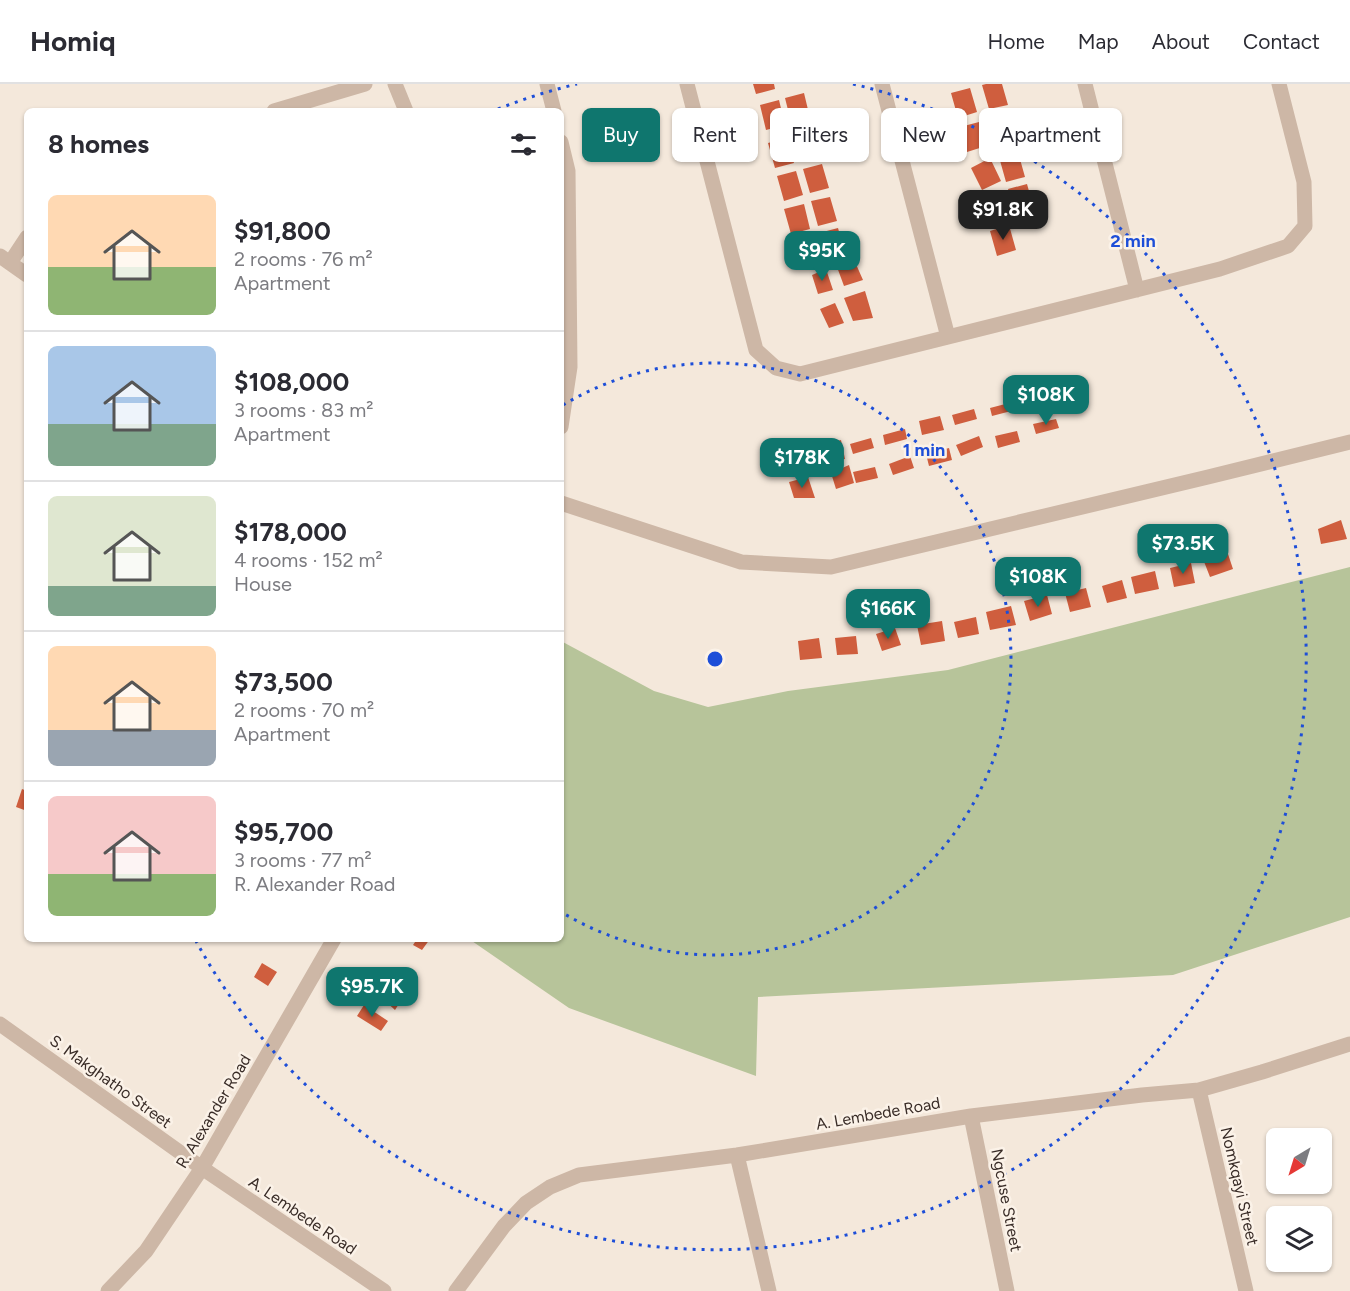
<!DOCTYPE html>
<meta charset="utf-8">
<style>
body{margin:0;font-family:Figtree,sans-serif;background:#f2f2f3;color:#2b2b33;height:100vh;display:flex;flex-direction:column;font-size:22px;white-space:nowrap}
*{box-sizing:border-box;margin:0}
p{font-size:20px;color:#7c7c81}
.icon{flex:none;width:33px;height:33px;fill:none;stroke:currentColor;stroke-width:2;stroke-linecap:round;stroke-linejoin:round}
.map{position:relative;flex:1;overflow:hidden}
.drawer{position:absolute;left:24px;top:24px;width:540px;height:834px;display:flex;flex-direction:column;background:#fff;border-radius:9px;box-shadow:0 2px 4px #0004}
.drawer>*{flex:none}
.top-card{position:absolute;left:582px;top:24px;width:570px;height:54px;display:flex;gap:12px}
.needle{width:39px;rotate:218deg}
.fabs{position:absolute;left:1266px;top:1044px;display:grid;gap:12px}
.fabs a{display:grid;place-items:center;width:66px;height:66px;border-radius:9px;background:#fff;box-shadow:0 2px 4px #0004;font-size:30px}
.price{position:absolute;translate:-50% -51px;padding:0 14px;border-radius:12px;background:#0f766e;color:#fff;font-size:20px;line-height:39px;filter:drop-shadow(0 2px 3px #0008)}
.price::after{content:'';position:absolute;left:50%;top:36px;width:18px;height:14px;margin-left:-9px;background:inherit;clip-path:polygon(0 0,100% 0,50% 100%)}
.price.on{background:#222;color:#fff}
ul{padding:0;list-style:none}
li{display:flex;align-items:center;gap:18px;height:150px;padding:0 24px}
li+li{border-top:2px solid #e1e1e2}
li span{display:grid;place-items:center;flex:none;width:168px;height:120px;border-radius:9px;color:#555}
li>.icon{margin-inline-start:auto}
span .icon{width:72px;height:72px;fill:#fffc;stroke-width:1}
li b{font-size:26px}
h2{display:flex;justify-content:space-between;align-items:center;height:72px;padding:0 24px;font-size:26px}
.pill{padding:0 21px;border-radius:9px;background:#fff;box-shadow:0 2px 4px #0004;font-size:21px;line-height:54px}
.pill.on{background:#0f766e;color:#fff}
header{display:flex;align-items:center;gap:36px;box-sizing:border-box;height:84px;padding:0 30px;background:#fff;border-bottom:2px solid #e1e1e2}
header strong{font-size:28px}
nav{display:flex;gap:33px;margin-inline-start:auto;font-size:21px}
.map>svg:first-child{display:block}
.green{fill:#b7c49a}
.building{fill:#cf5e3e}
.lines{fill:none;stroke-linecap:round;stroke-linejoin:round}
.minor{stroke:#cdb7a6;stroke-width:15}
.ring{fill:none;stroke:#1d4ed8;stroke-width:3;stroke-dasharray:3 6}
.labels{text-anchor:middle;stroke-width:5;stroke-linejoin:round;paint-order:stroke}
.street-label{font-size:16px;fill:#392c27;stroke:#fbf2e8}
.centre{fill:#1d4ed8;stroke:#fbf2e8;stroke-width:3}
.ring-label{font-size:18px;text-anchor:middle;font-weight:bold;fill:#1d4ed8;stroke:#fbf2e8;stroke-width:5;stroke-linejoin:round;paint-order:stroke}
</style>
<header>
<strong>Homiq</strong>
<nav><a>Home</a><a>Map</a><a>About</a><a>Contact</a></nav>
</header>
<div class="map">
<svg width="1350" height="1207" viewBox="0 0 1350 1207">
<rect width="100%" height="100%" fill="#f4e8db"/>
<path class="green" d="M 1350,483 L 1350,833 L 1173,891 L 758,913 L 756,992 L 569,924 L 469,855 L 561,855 L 561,557 L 654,607 L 708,623 L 788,607 L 948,586 Z"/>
<path class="building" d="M 753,0 L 774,0 L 775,5 L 756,10 Z
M 986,0 L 1002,0 L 1008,21 L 989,25 L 982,1 Z
M 970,4 L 977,28 L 958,34 L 951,9 Z
M 804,9 L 810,34 L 791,38 L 785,14 Z
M 779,16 L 785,41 L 766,46 L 760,21 Z
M 1014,33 L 1019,56 L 997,60 L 993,37 Z
M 979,38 L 986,62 L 967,68 L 960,43 Z
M 815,47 L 821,72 L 803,77 L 796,52 Z
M 787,54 L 794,79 L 775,84 L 768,59 Z
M 1018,68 L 1025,93 L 1006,98 L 999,73 Z
M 990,74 L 1001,97 L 982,106 L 971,84 Z
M 822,80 L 829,104 L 810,109 L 803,85 Z
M 796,87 L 803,111 L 784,117 L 777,92 Z
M 1027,100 L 1034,125 L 1015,130 L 1008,105 Z
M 1000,108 L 1008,132 L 989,138 L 981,114 Z
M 830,113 L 837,137 L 818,142 L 811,117 Z
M 804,120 L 810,145 L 791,150 L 784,125 Z
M 1009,141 L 1016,166 L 997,172 L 990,147 Z
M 838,144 L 845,169 L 826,173 L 819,149 Z
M 812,150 L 818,175 L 799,180 L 792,156 Z
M 855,178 L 863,196 L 844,202 L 837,183 Z
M 826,185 L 833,206 L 818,210 L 812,191 Z
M 865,207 L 873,234 L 853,237 L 844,214 Z
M 835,219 L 844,239 L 829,244 L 820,225 Z
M 1013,318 L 1015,326 L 992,332 L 990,324 Z
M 974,325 L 977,335 L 955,341 L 952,331 Z
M 940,332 L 944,346 L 922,351 L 919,337 Z
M 1056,335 L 1059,344 L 1036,350 L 1033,340 Z
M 905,345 L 907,355 L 885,361 L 883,351 Z
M 1017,347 L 1020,358 L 998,364 L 995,352 Z
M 979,352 L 983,363 L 961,372 L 956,361 Z
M 871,354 L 874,364 L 853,370 L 850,360 Z
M 841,356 L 845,375 L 826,379 L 821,361 Z
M 949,364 L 952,376 L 929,382 L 926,370 Z
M 804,365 L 809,382 L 784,387 L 783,369 Z
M 910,372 L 914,384 L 893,391 L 889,380 Z
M 849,381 L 854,399 L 836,405 L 831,389 Z
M 875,383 L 878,394 L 856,399 L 853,388 Z
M 808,393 L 815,414 L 794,414 L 789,398 Z
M 1341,436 L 1347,455 L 1321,460 L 1318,445 Z
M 1227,467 L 1233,485 L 1210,493 L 1203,475 Z
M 1191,479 L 1195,499 L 1174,503 L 1170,484 Z
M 1155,487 L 1159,505 L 1135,510 L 1131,493 Z
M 1122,496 L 1127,514 L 1107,519 L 1102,502 Z
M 1086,504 L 1091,523 L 1070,528 L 1065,509 Z
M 1047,511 L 1052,530 L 1030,537 L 1024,517 Z
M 1011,522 L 1016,541 L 990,546 L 986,528 Z
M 976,533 L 979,550 L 958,554 L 954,538 Z
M 942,537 L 945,557 L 921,561 L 917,541 Z
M 895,544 L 901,561 L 882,567 L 876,550 Z
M 856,552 L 858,570 L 837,571 L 835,554 Z
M 819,554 L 822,574 L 800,576 L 798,557 Z
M 22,705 L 27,707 L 27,727 L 16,723 Z
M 417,855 L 430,855 L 422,866 L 413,861 Z
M 262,879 L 277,888 L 268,902 L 254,893 Z
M 392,904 L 404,912 L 395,926 L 383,915 Z
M 364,921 L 388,937 L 381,947 L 357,932 Z"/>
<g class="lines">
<path class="minor" d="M 395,0 L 406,27
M 547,0 L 554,27
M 687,0 L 756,266 L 776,284 L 800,290 L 1220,185 L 1288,162 L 1305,142 L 1304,98 L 1279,0
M 882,0 L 948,253
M 1085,0 L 1137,206
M 274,27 L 365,0
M 561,58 L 568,87 L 570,283 L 561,343
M 0,172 L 27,191
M 10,179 L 27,153
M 561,419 L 741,478 L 831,483 L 1208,393 L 1350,358
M 0,940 L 202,1084 L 384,1207
M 1199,1006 L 1246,1207
M 971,1032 L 1007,1207
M 737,1071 L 769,1207
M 108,1207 L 146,1167 L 202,1084 L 334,855
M 456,1207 L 504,1142 L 526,1119 L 550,1103 L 579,1091 L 737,1071 L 971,1032 L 1142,1011 L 1199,1006 L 1262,988 L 1350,960"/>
</g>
<g class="ring">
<path d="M563 321A296 296 0 1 1 563 829"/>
<path d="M498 25A591 591 0 0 1 577 0M853 0A591 591 0 1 1 196 857"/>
</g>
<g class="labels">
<g class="street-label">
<text transform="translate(111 997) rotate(36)" y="6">S. Makghatho Street</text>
<text transform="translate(213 1027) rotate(-59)" y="6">R. Alexander Road</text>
<text transform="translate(878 1029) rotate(-10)" y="6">A. Lembede Road</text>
<text transform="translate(1240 1102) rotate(77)" y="6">Nomkqayi Street</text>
<text transform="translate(1007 1116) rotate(79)" y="6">Ngcuse Street</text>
<text transform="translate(303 1131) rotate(34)" y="6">A. Lembede Road</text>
</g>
</g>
<circle cx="715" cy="575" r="9" class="centre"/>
<g class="ring-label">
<text x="1133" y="163">2 min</text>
<text x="924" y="372">1 min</text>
</g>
</svg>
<div class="fabs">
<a><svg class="needle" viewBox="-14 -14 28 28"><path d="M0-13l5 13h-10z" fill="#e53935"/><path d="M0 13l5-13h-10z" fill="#7c7c81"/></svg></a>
<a><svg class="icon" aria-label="layers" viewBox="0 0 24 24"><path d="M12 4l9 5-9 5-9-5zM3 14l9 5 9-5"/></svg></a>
</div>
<b class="price on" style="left:1003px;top:157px">$91.8K</b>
<b class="price" style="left:822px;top:198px">$95K</b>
<b class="price" style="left:1046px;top:342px">$108K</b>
<b class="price" style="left:802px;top:405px">$178K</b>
<b class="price" style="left:1183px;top:491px">$73.5K</b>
<b class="price" style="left:1038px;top:524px">$108K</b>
<b class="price" style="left:888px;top:556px">$166K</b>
<b class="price" style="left:372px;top:934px">$95.7K</b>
<div class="top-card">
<a class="pill on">Buy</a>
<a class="pill">Rent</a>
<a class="pill">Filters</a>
<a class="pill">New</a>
<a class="pill">Apartment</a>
</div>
<section class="drawer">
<h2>8 homes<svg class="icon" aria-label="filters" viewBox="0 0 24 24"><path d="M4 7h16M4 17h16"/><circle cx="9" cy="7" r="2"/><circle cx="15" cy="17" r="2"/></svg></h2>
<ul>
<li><span style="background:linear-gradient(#ffd9b3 60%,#8fb573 0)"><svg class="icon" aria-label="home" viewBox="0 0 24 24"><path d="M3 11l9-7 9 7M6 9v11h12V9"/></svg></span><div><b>$91,800</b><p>2 rooms · 76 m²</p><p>Apartment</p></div></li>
<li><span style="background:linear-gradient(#a9c7e8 65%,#7fa58c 0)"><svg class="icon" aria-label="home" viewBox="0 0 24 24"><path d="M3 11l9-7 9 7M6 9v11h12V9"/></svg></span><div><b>$108,000</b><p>3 rooms · 83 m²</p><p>Apartment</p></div></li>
<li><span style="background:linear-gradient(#dfe7d0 75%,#7fa58c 0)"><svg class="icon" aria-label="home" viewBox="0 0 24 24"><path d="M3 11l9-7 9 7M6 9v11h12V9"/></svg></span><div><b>$178,000</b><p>4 rooms · 152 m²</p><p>House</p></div></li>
<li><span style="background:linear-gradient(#ffd9b3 70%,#9aa5b1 0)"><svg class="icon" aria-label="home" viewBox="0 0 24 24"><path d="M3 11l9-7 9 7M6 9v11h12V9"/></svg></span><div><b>$73,500</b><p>2 rooms · 70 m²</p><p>Apartment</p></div></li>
<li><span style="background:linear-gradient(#f6c9c9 65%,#8fb573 0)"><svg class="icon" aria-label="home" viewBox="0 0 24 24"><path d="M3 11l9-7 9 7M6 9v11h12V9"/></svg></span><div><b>$95,700</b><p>3 rooms · 77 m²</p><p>R. Alexander Road</p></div></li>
</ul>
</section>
</div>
